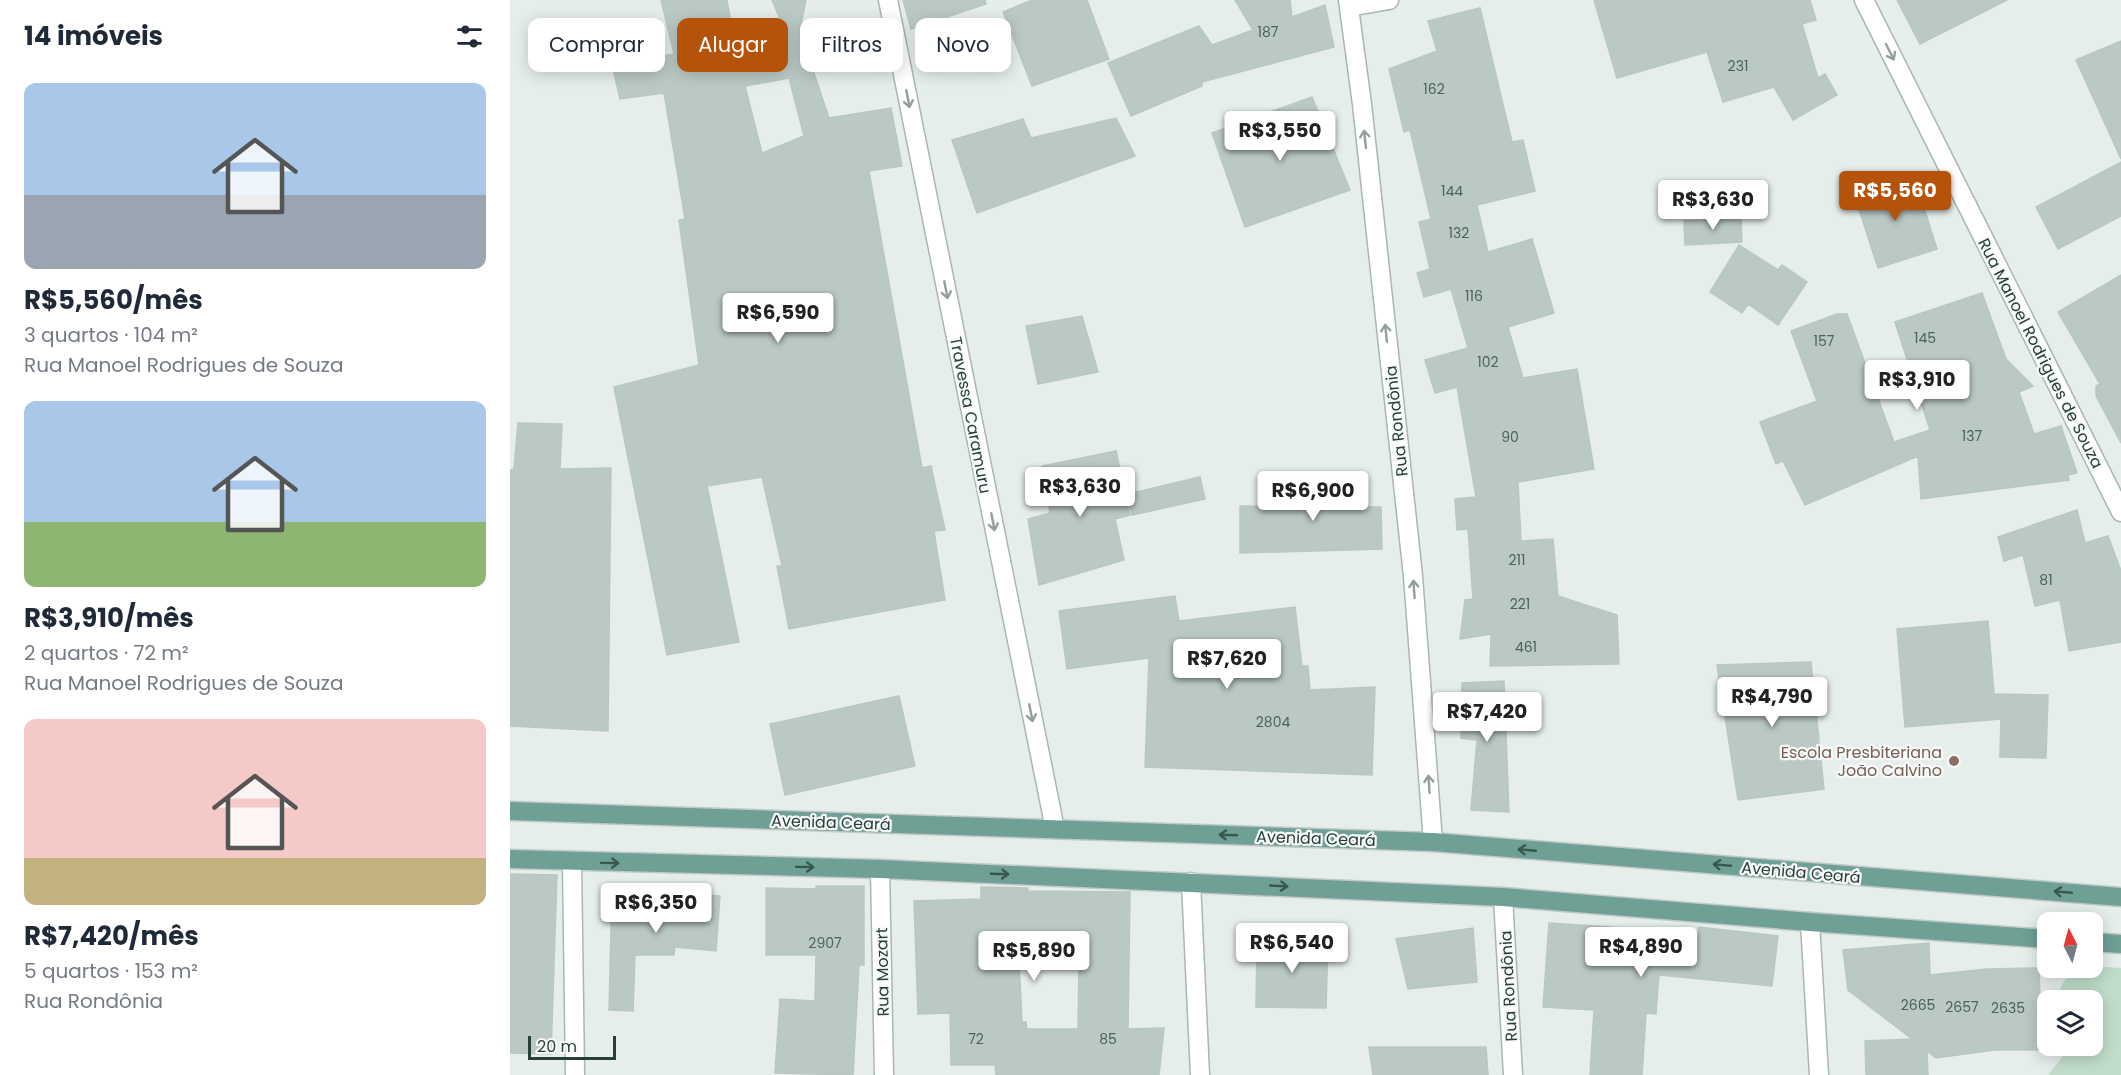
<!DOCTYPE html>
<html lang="pt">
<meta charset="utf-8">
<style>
body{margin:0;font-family:Poppins,sans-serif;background:#f6f6f7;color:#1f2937;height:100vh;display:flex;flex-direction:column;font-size:22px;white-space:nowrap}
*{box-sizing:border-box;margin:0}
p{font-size:20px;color:#747a83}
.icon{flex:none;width:33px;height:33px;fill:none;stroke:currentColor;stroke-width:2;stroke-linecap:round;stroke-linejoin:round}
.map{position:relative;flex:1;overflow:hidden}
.side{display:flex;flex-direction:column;background:#fff;width:510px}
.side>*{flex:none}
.hud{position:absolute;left:18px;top:18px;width:570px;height:54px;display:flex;gap:12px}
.needle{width:39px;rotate:354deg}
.buttons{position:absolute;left:1527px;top:912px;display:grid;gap:12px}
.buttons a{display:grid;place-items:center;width:66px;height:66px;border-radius:12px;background:#fff;box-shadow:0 3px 15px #0003;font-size:30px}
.scale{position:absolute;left:18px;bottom:15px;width:88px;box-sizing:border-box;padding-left:6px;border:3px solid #263f3a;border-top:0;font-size:16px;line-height:21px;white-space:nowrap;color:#263f3a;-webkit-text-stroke:4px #f7faf9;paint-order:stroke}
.price{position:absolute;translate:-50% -51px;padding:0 14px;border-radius:6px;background:#fff;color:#222;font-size:20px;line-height:39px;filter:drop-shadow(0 2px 3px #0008)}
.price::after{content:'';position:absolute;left:50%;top:36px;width:18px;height:14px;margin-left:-9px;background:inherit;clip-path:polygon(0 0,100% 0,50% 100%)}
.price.active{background:#b45309;color:#fff}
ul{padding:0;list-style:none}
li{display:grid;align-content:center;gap:12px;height:318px;padding:0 24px}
li span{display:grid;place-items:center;height:186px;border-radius:12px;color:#555}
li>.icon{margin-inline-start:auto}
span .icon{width:108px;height:108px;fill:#fffc;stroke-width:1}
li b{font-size:26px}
h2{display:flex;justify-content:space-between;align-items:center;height:72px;padding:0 24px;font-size:26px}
.pill{padding:0 21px;border-radius:12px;background:#fff;box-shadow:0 3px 15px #0003;font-size:21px;line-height:54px}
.pill.active{background:#b45309;color:#fff}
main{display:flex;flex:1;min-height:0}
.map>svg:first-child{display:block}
.green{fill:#c1ddca}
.building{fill:#bbc9c4;stroke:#b9c7c2;stroke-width:1.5;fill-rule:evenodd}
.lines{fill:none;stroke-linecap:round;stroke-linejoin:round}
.minor-casing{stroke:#a9b6b2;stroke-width:21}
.major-casing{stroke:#c2c9c8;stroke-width:21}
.minor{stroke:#fff;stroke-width:18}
.major{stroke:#6ea096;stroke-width:18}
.oneway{stroke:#929f9c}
.oneway2{stroke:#385751}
.education-dot{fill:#8d6e63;stroke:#f7faf9;stroke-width:2}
.labels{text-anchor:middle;stroke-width:4.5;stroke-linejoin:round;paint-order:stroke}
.number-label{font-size:14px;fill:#4b625c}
.street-label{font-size:16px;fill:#263f3a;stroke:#f7faf9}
.education-label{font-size:16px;fill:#785e54;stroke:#f7faf9;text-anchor:end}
</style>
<main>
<section class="side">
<h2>14 imóveis<svg class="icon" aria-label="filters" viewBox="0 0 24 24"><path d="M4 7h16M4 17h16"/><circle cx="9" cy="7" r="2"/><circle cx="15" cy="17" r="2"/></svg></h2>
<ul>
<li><span style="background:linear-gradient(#a9c7e8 60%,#9aa5b1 0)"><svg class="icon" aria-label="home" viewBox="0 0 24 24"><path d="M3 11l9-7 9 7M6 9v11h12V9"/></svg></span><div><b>R$5,560/mês</b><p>3 quartos · 104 m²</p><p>Rua Manoel Rodrigues de Souza</p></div></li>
<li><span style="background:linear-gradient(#a9c7e8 65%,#8fb573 0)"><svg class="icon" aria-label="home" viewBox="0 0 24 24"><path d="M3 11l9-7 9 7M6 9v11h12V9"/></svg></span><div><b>R$3,910/mês</b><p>2 quartos · 72 m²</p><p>Rua Manoel Rodrigues de Souza</p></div></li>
<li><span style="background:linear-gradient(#f6c9c9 75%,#c2b280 0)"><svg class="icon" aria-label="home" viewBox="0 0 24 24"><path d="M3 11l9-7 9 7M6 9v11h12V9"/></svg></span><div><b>R$7,420/mês</b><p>5 quartos · 153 m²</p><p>Rua Rondônia</p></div></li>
</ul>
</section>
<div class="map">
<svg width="1611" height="1075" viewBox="0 0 1611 1075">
<rect width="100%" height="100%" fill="#e6eeeb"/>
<path class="green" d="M 1583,966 L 1611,968 L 1611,1075 L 1538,1075 L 1553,1056 L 1552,1046 L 1582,1046 L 1582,1000 L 1548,1000 C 1547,990 1558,972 1568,968 C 1572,966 1580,967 1583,966 Z"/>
<path class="building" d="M 151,0 L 217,0 L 226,53 L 278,38 L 262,0 L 296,0 L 289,34 L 291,34 L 319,118 L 381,108 L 392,166 L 359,171 L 412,468 L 421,466 L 435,530 L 424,531 L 435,600 L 279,629 L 267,566 L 272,566 L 252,477 L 197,486 L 229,642 L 157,655 L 104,387 L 189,365 L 169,220 L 175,219 L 154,93 L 110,99 L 102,64 L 164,54 ZM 279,78 L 294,136 L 252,153 L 235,86 Z
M 393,0 L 475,0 L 476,4 L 401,29 Z
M 522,0 L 577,0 L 599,59 L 522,86 L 493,12 Z
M 725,0 L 780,0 L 782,17 L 815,5 L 824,47 L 692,82 L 692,86 L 621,116 L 598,63 L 689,26 L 702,45 L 743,30 Z
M 1084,0 L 1300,0 L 1306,20 L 1292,24 L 1308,78 L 1315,74 L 1327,95 L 1283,120 L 1264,87 L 1213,102 L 1197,52 L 1107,78 Z
M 1387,0 L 1497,0 L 1410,44 Z
M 970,8 L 1002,142 L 1013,140 L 1025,191 L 967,205 L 978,252 L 1022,239 L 1044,313 L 998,327 L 1013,378 L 1067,369 L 1084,469 L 1008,482 L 1011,541 L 1043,539 L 1048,596 L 1107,615 L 1109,664 L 980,666 L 981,634 L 950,639 L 955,600 L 963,599 L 958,529 L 947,530 L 945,499 L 966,497 L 947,387 L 925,393 L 915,360 L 958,348 L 941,289 L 914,297 L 907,273 L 920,269 L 909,222 L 921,219 L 900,130 L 894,132 L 879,69 L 927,51 L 918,21 Z
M 1611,41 L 1611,159 L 1566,60 Z
M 802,97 L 840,190 L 735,227 L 702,133 Z
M 606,118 L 625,156 L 467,213 L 442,140 L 513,119 L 521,138 Z
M 1611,162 L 1611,216 L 1548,249 L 1526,207 Z
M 1393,173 L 1403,203 L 1415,211 L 1427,249 L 1368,268 L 1346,200 L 1361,195 L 1358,184 Z
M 1231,218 L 1232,242 L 1175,245 L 1174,221 Z
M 1229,245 L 1268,270 L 1272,265 L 1297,282 L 1268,325 L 1238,304 L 1232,313 L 1200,292 Z
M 1611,275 L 1611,443 L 1586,396 L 1586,386 L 1590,384 L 1548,312 Z
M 1472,293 L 1496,359 L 1523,386 L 1509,392 L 1524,434 L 1551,426 L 1567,473 L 1558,475 L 1559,480 L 1411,499 L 1408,456 L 1295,505 L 1273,461 L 1266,464 L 1250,422 L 1307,401 L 1281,331 L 1327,314 L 1337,314 L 1384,442 L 1420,430 L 1385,322 Z
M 572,316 L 588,372 L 528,384 L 516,326 Z
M 8,423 L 52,424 L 50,469 L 101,468 L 98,731 L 0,726 L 0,470 L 4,469 Z
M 606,451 L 620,515 L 605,519 L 614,560 L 529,585 L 518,519 L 540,513 L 532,466 Z
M 791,476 L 839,476 L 845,507 L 871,507 L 872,549 L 730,553 L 730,506 L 795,507 Z
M 690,477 L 695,499 L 622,515 L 618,494 Z
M 1567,510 L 1575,543 L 1598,536 L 1611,571 L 1611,642 L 1559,651 L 1550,600 L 1525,606 L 1513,555 L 1494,561 L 1488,537 Z
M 665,596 L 669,621 L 785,607 L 792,666 L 798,666 L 800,690 L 865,687 L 862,775 L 635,767 L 639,658 L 557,669 L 549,611 Z
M 1478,621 L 1484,694 L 1538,695 L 1536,758 L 1490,757 L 1491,719 L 1395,727 L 1387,629 Z
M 1301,662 L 1314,789 L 1228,800 L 1207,665 Z
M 994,681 L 999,812 L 961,810 L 967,740 L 951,738 L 952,683 Z
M 389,696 L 405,766 L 275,795 L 260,724 Z
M 0,874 L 47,875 L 41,1054 L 0,1053 Z
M 306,886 L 354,886 L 354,965 L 349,965 L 343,1075 L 265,1073 L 270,999 L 305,1001 L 306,955 L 256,955 L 256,888 L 306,889 Z
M 471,887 L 518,888 L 518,891 L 620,892 L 618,1029 L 654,1028 L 649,1075 L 486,1075 L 485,1065 L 441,1065 L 440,1013 L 408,1014 L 404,901 L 471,899 ZM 509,961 L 569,962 L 568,1029 L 517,1029 L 516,1022 L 512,1022 Z
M 102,893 L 169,893 L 210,896 L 206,951 L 165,947 L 164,955 L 125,955 L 123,1011 L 99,1010 Z
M 1039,923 L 1188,933 L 1189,927 L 1268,936 L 1262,986 L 1149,975 L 1146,1014 L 1136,1013 L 1132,1075 L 1080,1075 L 1084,1010 L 1033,1007 Z
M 963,928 L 967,982 L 898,989 L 886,939 Z
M 747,941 L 818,942 L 816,1008 L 746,1007 Z
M 1419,943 L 1420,975 L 1477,969 L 1529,968 L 1532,1050 L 1484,1050 L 1426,1058 L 1417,1051 L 1418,1075 L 1356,1075 L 1355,1041 L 1402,1039 L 1338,990 L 1333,950 Z
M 859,1047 L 976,1047 L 978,1075 L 863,1075 Z"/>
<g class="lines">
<g class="minor-casing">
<path id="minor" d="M 378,0 L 545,829
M 838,0 L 852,104 L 903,576 L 923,842
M 1354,0 L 1611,512
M 839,7 L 879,0
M 62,862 L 65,1075
M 370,869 L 374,1075
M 681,882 L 690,1075
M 993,897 L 1003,1075
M 1300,922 L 1309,1075"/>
</g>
<g class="major-casing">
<path id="major" d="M 0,811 L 923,842 L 1611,897
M 0,859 L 370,869 L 993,897 L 1300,922 L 1538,939
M 1582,942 L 1611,944"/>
</g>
<use href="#minor" class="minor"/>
<use href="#major" class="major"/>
</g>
<defs><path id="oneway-shaft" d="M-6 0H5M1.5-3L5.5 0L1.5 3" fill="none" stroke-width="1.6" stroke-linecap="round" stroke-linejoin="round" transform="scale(1.5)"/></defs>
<g class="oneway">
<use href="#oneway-shaft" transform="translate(1380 52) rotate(63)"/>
<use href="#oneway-shaft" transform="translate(398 99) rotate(79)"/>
<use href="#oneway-shaft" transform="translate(855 139) rotate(-96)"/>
<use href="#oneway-shaft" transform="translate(436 290) rotate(79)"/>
<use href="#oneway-shaft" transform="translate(876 333) rotate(-96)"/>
<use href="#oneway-shaft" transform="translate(483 522) rotate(79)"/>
<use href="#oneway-shaft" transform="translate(904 589) rotate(-94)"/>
<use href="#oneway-shaft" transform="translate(521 713) rotate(79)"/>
<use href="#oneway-shaft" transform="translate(919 784) rotate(-94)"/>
</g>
<g class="oneway2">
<use href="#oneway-shaft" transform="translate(718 835) rotate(-178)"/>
<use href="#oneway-shaft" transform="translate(1017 850) rotate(-175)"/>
<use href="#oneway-shaft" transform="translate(100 863) rotate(1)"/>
<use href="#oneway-shaft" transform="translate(1212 865) rotate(-175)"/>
<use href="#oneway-shaft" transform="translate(295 867) rotate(1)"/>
<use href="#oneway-shaft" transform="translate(490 874) rotate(2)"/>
<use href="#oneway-shaft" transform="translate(769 886) rotate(3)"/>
<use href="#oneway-shaft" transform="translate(1553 892) rotate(-175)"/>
</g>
<circle class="education-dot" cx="1444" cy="761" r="6"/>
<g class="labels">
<g class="number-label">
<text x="758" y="37">187</text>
<text x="1228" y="71">231</text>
<text x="924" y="94">162</text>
<text x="942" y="196">144</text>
<text x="949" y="238">132</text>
<text x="964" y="301">116</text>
<text x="1415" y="343">145</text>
<text x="1314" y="346">157</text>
<text x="978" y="367">102</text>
<text x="1462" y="441">137</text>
<text x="1000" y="442">90</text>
<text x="1007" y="565">211</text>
<text x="1536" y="585">81</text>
<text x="1010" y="609">221</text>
<text x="1016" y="652">461</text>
<text x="763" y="727">2804</text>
<text x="315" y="948">2907</text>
<text x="1408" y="1010">2665</text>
<text x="1452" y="1012">2657</text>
<text x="1498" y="1013">2635</text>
<text x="466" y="1044">72</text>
<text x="598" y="1044">85</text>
</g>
<g class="street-label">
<text transform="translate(1531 353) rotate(63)" y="6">Rua Manoel Rodrigues de Souza</text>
<text transform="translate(461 415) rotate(79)" y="6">Travessa Caramuru</text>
<text transform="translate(886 421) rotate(-96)" y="6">Rua Rondônia</text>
<text transform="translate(321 822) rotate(2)" y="6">Avenida Ceará</text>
<text transform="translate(806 838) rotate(2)" y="6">Avenida Ceará</text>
<text transform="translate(1291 872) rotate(5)" y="6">Avenida Ceará</text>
<text transform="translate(372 972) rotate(-91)" y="6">Rua Mozart</text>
<text transform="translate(998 986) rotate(-93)" y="6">Rua Rondônia</text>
</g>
<g class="education-label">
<text x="1432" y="758">Escola Presbiteriana<tspan x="1432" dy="18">João Calvino</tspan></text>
</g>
</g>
</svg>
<div class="buttons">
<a><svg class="needle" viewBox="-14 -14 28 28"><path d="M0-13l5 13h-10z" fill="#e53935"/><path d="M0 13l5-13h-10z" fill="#747a83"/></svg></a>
<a><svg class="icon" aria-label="layers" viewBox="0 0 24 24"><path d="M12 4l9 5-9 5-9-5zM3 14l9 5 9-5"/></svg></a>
</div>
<div class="scale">20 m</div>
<b class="price" style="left:770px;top:162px">R$3,550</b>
<b class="price active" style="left:1385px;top:222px">R$5,560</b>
<b class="price" style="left:1203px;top:231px">R$3,630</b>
<b class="price" style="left:268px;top:344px">R$6,590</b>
<b class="price" style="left:1407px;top:411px">R$3,910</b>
<b class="price" style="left:570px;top:518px">R$3,630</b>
<b class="price" style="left:803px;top:522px">R$6,900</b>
<b class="price" style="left:717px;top:690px">R$7,620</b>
<b class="price" style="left:1262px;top:728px">R$4,790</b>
<b class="price" style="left:977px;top:743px">R$7,420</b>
<b class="price" style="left:146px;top:934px">R$6,350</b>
<b class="price" style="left:782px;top:974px">R$6,540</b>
<b class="price" style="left:1131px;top:978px">R$4,890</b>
<b class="price" style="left:524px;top:982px">R$5,890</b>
<div class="hud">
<a class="pill">Comprar</a>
<a class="pill active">Alugar</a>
<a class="pill">Filtros</a>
<a class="pill">Novo</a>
</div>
</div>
</main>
